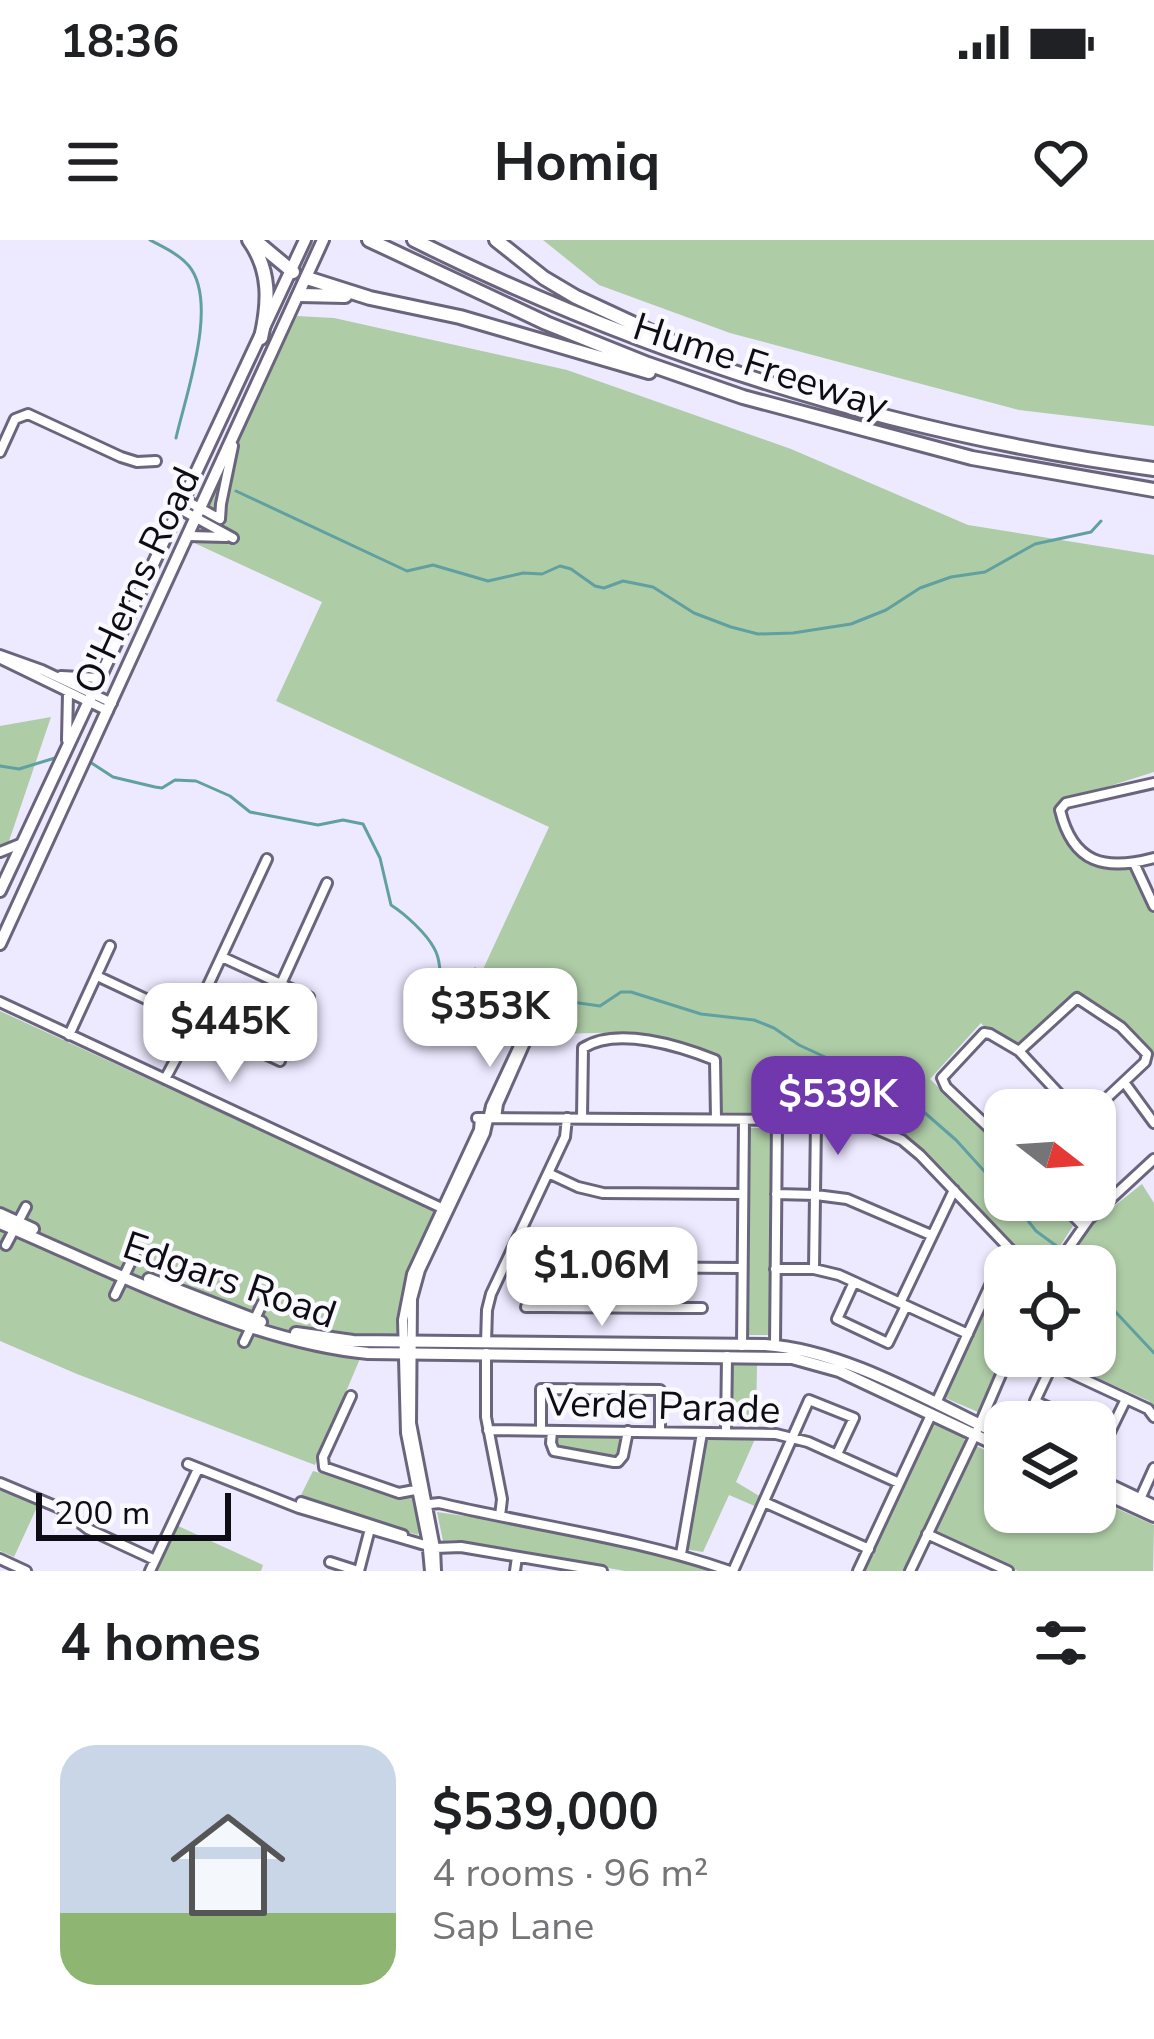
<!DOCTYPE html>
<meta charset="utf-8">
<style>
body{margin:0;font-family:"Nunito Sans",sans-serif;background:#f2f2f2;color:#202124;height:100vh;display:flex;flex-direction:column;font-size:45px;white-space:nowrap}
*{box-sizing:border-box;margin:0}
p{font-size:39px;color:#757577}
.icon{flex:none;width:66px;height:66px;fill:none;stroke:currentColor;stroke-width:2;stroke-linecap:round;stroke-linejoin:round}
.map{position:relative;height:1331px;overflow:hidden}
.drawer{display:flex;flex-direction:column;background:#fff;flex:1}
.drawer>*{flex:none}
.needle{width:78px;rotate:107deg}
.controls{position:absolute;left:984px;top:849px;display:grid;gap:24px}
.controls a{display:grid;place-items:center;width:132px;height:132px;border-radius:24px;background:#fff;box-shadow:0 3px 9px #0004;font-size:60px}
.scale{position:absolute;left:36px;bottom:30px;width:195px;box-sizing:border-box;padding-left:12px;border:6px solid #0e0c15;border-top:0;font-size:33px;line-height:42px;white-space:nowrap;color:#0e0c15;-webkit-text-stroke:9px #faf9fe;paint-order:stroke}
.price{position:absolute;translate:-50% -102px;padding:0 27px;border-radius:24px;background:#fff;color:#222;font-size:39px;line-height:78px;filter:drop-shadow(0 3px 6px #0008)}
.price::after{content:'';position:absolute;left:50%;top:72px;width:36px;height:27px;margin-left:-18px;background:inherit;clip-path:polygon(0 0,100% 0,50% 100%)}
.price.on{background:#7137ad;color:#fff}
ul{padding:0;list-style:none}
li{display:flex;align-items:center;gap:36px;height:300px;padding:0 60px}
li+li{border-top:3px solid #e0e0e0}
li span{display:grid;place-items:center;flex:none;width:336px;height:240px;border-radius:36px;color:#555}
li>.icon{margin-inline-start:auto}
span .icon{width:144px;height:144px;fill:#fffc;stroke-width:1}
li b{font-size:51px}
h2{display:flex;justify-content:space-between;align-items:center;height:144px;padding:0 60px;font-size:51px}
.status{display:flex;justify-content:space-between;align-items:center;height:84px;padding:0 60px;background:#fff;direction:ltr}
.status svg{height:33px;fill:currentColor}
header{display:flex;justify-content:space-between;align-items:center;height:156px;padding:0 60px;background:#fff;font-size:54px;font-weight:700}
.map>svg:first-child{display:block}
.green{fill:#aecca6}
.water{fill:#60a0a0}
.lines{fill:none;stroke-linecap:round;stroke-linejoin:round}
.stream{stroke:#60a0a0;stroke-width:3}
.minor-casing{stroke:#6a657d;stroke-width:14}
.major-casing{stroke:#6a657d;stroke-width:16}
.highway-casing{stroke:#6a657d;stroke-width:18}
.minor{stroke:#fff;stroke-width:8}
.major{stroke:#fff;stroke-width:10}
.highway{stroke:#fff;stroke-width:12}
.labels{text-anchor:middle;stroke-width:9;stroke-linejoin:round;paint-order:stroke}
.street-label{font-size:39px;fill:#0e0c15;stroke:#faf9fe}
</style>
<div class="status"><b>18:36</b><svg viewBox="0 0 49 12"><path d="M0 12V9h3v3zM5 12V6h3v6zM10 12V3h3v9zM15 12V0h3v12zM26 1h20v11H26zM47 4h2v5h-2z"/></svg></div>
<header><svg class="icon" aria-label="menu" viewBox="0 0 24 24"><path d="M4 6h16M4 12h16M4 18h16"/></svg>Homiq<svg class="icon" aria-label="heart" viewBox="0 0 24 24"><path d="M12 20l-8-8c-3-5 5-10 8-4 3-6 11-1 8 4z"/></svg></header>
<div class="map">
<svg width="1154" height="1331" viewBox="0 0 1154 1331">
<rect width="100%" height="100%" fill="#ede9ff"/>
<path class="green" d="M 543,0 L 1154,0 L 1154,186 L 1019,170 L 730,93 L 599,45 Z
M 297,76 L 334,78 L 567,130 L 791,209 L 968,285 L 1154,315 L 1154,532 L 1059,562 L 1072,602 L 1109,624 L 1134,623 L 1154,666 L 1154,817 L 1147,816 L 1082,758 L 1019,811 L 990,794 L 981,783 L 930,839 L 1005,912 L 1005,960 L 1052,960 L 1073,986 L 1047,1026 L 1034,1026 L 901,896 C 850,868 780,878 722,878 L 719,874 L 721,821 L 711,815 L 631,792 L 517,795 L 466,766 L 549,587 L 276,461 L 322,362 L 190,301 Z
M 51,477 L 7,607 L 0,608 L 0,486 Z
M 0,771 L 436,971 L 407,1034 L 396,1096 L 370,1095 L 315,1225 L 77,1134 L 0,1101 Z
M 746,888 L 773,888 L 771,1095 L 745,1095 Z
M 1142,944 L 1154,963 L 1154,1166 L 1149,1161 L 1048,1116 L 1095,1116 L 1095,1026 L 1060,1026 L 1084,990 Z
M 1008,1019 L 1016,1026 L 1005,1026 L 1005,1112 L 978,1172 L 943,1157 Z
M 730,1124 L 757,1124 L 756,1183 L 730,1184 Z
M 931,1182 L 963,1196 L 965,1201 L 905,1331 L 861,1331 Z
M 560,1194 L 620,1196 L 623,1202 L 620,1218 L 559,1210 L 554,1207 L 555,1197 Z
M 755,1199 L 736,1242 L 761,1257 L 757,1267 L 729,1255 L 703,1312 L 684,1309 L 704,1200 Z
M 976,1206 L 1005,1219 L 1005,1272 L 1095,1272 L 1095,1259 L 1154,1285 L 1153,1331 L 1018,1331 L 934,1292 Z
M 313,1231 L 397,1254 L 411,1255 C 420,1264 422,1283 418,1295 L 299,1259 Z
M 5,1249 L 38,1265 L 14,1317 L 0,1311 L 0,1251 Z
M 437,1272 L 492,1280 L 647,1311 L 718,1331 L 625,1331 L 455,1300 L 443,1301 Z
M 176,1285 L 263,1325 L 261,1331 L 155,1331 Z"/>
<path class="water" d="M 475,727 C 505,755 507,788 553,762 L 562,765 L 572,760 L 566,774 C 521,784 495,791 462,752 Z"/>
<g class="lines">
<path class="stream" d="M 150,0 C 163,7 179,14 189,26 C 219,63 186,154 176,198
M 236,251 L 407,331 L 433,325 L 488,341 L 523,333 L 542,334 L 560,326 L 571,329 L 595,346 L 604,348 L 623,341 L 653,347 L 694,373 L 731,387 L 758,394 L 793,393 L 851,384 L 886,370 L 920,348 L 951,337 L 985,332 L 1035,304 L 1091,292 L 1101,281
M 90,522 L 113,537 L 155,547 L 162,548 L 175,540 L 196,541 L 230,556 L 250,572 L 318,585 L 343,580 L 363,584 L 380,618 L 391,665 C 405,674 426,693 434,708 C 445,727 432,734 455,750 L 463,750
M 0,526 L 19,529 L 55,518
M 572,762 L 600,766 L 621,752 L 631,752 L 701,774 L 754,780 L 774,788 L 799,805 L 901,852 L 956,900 L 1005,954
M 1012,960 L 1036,991 L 1062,1010
M 1070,1015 L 1082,1026
M 1095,1050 L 1154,1113"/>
<g class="minor-casing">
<path id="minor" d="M 0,212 L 15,179 L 28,174 L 121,217 L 137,222 L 156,221
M 183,259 L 220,279 L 221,264 L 233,206
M 178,268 L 233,298
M 189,296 L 226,297
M 0,415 L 42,430 L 112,463
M 1,419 L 108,471
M 61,436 L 99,438
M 67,500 L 68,453
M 1154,543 L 1066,563 L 1060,570 C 1073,624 1105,631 1154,618
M 0,612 L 20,604
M 1134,623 L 1154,666
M 222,717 L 309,757
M 97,736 L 163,767 L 187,773
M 281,744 L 327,643
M 0,762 L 448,971
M 191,772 L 204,754 L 267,619
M184 780a8 8 0 1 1 16 0a8 8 0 1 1-16 0Z
M 196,786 L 221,793 L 280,821
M 69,795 L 110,706
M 1019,811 L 1074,870
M 165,839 L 193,787
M 1124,842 L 1154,883
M 477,878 L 816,880 L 867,885 L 902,900 L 920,915 L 1026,1026
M 582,878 L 583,808 C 617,786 680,806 715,820 L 716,879
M 1005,903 L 946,847 L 942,838 L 984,793 L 990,794 L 1019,811 L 1077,758 L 1121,787 L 1147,814 L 1145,822 L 1094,870
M 548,933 L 578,947 L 603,953 L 743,954
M 776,954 L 816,955 L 847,959 L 931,995
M 1058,960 L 1083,986
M 516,1001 L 559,1021 L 585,1027 L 742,1028
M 6,1005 L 26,967
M 568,1024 L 548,1067 L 674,1068 L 676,1028
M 1056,1026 L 1089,979 L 1154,919
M 775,1029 L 814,1029 L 839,1035 L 968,1094
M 814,1029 L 816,881
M 854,1042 L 837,1079 L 888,1103 L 906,1066
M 115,1055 L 135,1013
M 900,1063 L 954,950
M 526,1067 L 548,1067
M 674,1068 L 702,1068
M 244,1102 L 262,1064
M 486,1103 L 487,1070 L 491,1054 L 565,897 L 567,878
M 742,1106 L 744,880
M 775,1106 L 777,880
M 486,1113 L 486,1177 L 502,1259 L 500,1276
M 1034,1116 L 1148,1169 L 1154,1177
M 1052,1125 L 1035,1161 L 1079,1182
M 351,1156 L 323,1217 L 324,1227 L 399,1253 L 420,1249
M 936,1163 L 1003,1017 L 1010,1009
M 1095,1189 L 1108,1196 L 1126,1159
M 488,1190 L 776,1194 L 808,1202 L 899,1243
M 541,1190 L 541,1149 L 660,1150 L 660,1192
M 552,1191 L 551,1203 L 554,1211 L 614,1222 L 618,1222 L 623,1216 L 628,1191
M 726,1192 L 727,1116
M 188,1224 L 299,1268 L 435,1308 L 461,1307 L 602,1331
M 0,1243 L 62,1269 L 88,1289 L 155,1320
M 1140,1259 L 1154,1228
M 301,1262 L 403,1295
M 764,1262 L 869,1309
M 422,1265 L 439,1263 C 537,1286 635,1298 730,1331
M 927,1294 L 1008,1331
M 681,1314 L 702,1193
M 0,1319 L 26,1331
M 330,1322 L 358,1331
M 150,1331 L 198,1229
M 359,1331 L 371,1285
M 430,1331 L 427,1299 L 406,1193 L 403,1080 L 412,1034 L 479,890 L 480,878
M 436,1331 L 435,1308 L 411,1183 L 412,1059 L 420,1030 L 485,893 L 491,866 L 520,804 L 525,803 L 498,864 L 496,878
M 515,1331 L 517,1317
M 733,1331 L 809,1160 L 854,1178 L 837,1214
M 858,1331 L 931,1175
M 910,1331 L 975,1195 L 1009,1116"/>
</g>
<g class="major-casing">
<path id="major" d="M 0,651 L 305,0
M 0,704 L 323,0
M 0,974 L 33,989
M 0,983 C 111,1030 248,1102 368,1113 L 792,1118 L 839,1131 L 1005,1209
M 149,1039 L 261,1082
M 296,1093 L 353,1101 L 765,1105 C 846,1110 932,1163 1005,1197
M 1095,1238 L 1154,1266
M 1095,1249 L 1154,1276"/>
</g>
<g class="highway-casing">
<path id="highway" d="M 249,0 C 271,31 269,63 261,98
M 369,0 L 546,83 L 648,124 L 743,157 L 972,218 L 1154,250
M 414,0 C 647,116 896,194 1154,229
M 496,0 L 544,38 L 576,57 L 688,109
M 257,2 L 293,32
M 307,38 L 370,58 L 460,77 L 649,132
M 300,55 L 345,56"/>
</g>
<use href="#minor" class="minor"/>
<use href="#major" class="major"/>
<use href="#highway" class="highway"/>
</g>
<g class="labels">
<g class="street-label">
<text transform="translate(761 125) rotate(18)" y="14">Hume Freeway</text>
<text transform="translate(136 340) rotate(-65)" y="14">O'Herns Road</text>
<text transform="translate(230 1039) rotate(19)" y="14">Edgars Road</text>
<text transform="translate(663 1165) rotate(2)" y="14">Verde Parade</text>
</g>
</g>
</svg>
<div class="controls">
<a><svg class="needle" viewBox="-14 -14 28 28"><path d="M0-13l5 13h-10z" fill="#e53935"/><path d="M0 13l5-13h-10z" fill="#757577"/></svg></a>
<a><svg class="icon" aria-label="locate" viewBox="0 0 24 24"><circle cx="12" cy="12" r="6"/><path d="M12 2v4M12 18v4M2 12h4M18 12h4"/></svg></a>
<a><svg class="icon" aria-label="layers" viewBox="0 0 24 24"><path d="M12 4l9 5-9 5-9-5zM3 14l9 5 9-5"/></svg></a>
</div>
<div class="scale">200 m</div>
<b class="price" style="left:490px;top:830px">$353K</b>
<b class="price" style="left:230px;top:845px">$445K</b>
<b class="price on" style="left:838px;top:918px">$539K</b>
<b class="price" style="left:602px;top:1089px">$1.06M</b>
</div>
<section class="drawer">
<h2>4 homes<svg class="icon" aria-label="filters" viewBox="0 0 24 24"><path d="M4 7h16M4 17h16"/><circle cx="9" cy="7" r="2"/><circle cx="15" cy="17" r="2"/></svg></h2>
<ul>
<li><span style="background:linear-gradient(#c9d6e8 70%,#8fb573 0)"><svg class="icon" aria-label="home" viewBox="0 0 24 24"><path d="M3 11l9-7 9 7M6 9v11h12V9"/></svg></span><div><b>$539,000</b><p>4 rooms · 96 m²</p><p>Sap Lane</p></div></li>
</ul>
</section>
